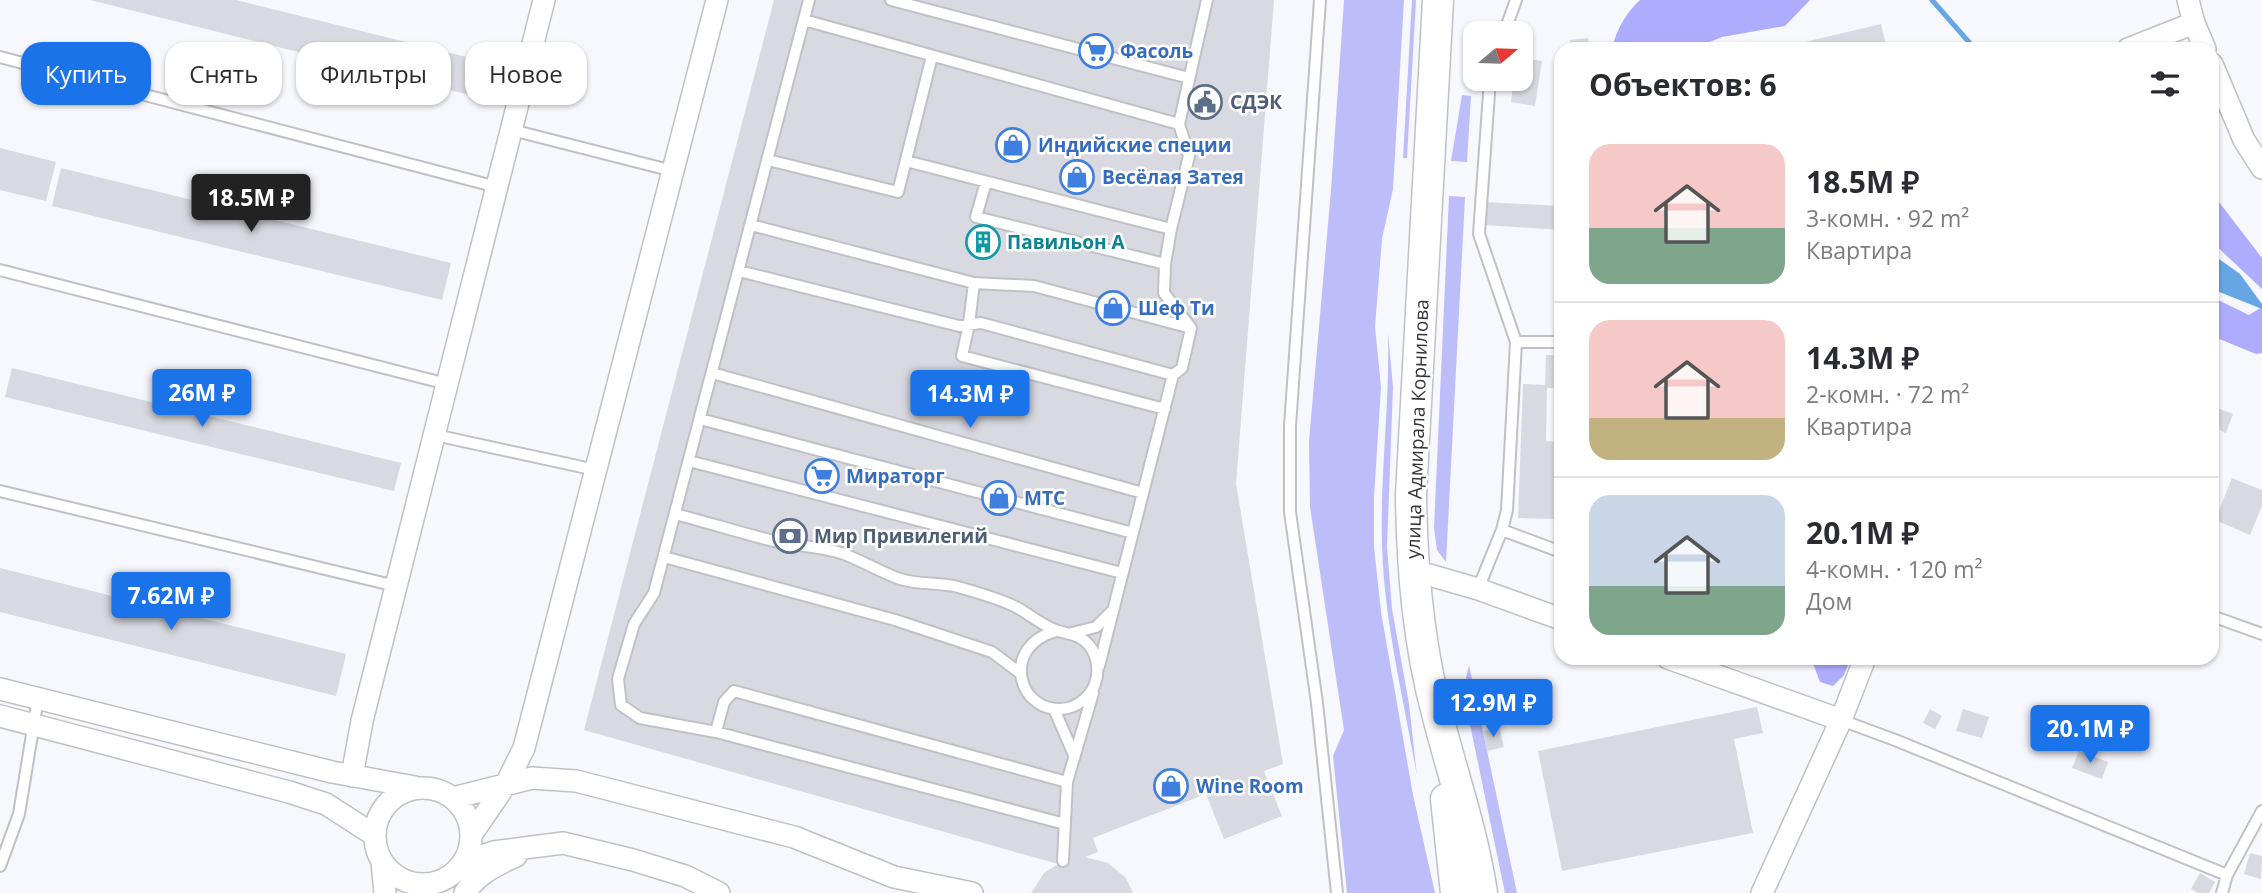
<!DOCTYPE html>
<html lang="ru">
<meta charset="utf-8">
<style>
body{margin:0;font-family:"Open Sans",sans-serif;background:#f7f7f7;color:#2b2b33;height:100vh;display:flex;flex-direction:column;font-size:26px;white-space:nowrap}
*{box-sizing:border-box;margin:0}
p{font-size:23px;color:#7c7c81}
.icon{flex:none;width:38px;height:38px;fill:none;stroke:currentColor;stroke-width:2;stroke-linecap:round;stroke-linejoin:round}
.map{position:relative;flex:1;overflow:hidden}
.side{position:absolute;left:1554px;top:42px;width:665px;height:623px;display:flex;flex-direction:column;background:#fff;border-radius:21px;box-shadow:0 2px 5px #0004}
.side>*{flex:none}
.guide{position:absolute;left:21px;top:42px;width:665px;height:63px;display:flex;gap:14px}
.needle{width:46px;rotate:71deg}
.tools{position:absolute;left:1463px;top:21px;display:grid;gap:14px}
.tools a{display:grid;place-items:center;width:70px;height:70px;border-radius:14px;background:#fff;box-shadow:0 2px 5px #0004;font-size:35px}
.price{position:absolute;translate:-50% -60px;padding:0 16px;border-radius:7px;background:#1a73e8;color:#fff;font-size:23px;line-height:46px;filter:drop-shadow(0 2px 4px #0008)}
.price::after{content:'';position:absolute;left:50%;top:42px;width:21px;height:16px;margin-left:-10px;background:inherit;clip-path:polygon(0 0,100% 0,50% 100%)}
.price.on{background:#222;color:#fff}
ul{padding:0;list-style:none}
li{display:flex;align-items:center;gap:21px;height:175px;padding:0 35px}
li+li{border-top:2px solid #e1e1e2}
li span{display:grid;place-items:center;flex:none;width:196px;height:140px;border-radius:21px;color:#555}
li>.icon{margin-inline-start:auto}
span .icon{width:84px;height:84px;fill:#fffc;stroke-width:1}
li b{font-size:30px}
h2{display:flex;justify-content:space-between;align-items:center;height:84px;padding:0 35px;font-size:30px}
.chip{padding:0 24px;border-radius:21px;background:#fff;box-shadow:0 2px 5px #0004;font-size:24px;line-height:63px}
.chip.on{background:#1a73e8;color:#fff}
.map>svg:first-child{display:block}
.green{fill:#bdbdfa}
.forest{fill:#aeacfd}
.water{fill:#67a6e5}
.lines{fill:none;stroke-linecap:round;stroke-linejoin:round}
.stream{stroke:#67a6e5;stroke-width:5}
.building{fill:#d9dae1}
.service-casing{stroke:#c0c1c7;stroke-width:14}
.minor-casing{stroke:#c0c1c7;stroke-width:24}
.secondary-casing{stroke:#c0c1c7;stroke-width:33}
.service{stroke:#fff;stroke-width:10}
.minor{stroke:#fff;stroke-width:21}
.secondary{stroke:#fff;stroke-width:30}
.labels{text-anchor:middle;stroke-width:5;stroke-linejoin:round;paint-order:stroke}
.shop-label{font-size:19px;font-weight:bold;fill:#366cbe;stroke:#fff;text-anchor:start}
.service-label{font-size:19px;font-weight:bold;fill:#4e5e75;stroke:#fff;text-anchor:start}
.culture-label{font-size:19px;font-weight:bold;fill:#0d838f;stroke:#fff;text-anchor:start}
.street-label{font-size:19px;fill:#353537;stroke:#fff}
</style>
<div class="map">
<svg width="2262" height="893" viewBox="0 0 2262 893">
<rect width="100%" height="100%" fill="#f7f7fe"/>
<path class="green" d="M 1344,0 L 1404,0 L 1393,189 L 1382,239 L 1375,327 L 1381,387 L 1374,497 L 1374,547 L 1381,612 L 1413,795 L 1435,893 L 1347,893 L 1333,756 L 1344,730 L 1310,507 L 1309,441 L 1331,190 Z
M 1412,0 L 1416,0 L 1407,158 L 1403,158 Z
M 1462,95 L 1471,96 L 1467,162 L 1451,161 Z
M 1449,196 L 1465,197 L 1446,562 L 1437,550 L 1434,528 Z
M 1388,332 L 1393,387 L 1387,547 L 1392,609 L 1409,704 L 1417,776 C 1404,700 1384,622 1382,544 C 1380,473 1390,403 1388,332 Z
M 1469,665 L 1517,893 L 1505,893 L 1463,691 Z"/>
<path class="forest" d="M 1640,0 L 1810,0 L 1785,26 L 1722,37 L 1692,49 L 1612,49 C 1616,30 1626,13 1640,0 Z
M 2212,193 L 2262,258 L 2262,289 L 2212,242 Z
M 2212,297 L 2249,315 L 2262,307 L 2262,353 L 2256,354 L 2212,336 Z
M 1811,658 L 1851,658 L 1844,675 L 1833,686 L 1820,682 Z"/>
<path class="water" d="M 2212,254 L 2240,274 L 2262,304 L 2262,309 L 2212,289 Z"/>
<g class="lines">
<path class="stream" d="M 1932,0 L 1975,49"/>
</g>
<path class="building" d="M 90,0 L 236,0 L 499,65 L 490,100 Z
M 774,0 L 1274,0 L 1236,484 L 1283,764 L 1264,771 L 1282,816 L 1224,839 L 1206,794 L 1093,838 L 1098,852 L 1085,857 L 1108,863 L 1126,878 L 1133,893 L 1031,893 L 1044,873 L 1058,864 L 584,730 Z
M 1881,24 L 1887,49 L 1781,49 L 1780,48 Z
M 1588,38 L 1589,49 L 1570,49 L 1570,40 Z
M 1523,58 L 1542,61 L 1535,106 L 1511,102 L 1513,85 L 1518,86 L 1521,79 Z
M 0,148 L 56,162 L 46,201 L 0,190 Z
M 61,168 L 451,263 L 442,300 L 52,206 Z
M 1485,202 L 1561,206 L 1561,230 L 1484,225 Z
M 1546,355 L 1561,355 L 1561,388 L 1547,388 L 1546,441 L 1561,442 L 1560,519 L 1518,518 L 1523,384 L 1545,385 Z
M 12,368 L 401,463 L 394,491 L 5,397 Z
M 2212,406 L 2233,414 L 2226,433 L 2212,427 Z
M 2232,478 L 2262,490 L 2262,506 L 2250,535 L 2215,520 Z
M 0,568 L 346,654 L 336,696 L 0,612 Z
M 1757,707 L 1763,733 L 1734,739 L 1753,833 L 1562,871 L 1538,751 Z
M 1930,709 L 1942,716 L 1935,729 L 1923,723 Z
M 1963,709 L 1989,717 L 1982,738 L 1956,731 Z
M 1499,727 L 1504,747 L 1487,751 L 1483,731 Z
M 2079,751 L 2108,762 L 2102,779 L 2072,768 Z
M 2250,853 L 2262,856 L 2261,879 L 2244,874 Z
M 2200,873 L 2215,882 L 2209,893 L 2198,893 L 2191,889 Z"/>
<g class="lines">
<g class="service-casing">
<path id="service" d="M 891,0 L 1189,78
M 1320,0 L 1290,426 L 1290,512 L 1317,703 L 1337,893
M 804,20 L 1179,124
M 1504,33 L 1516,0
M 0,57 L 497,187
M 512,130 L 673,171
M 768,160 L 898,192 L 932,56
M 906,161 L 1171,229
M 986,182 L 976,217 L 1165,264
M 751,225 L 974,283 L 969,324 L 962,356 L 1165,409
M 0,270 L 447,384
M 739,271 L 959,326 L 981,323 L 1173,375
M 974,283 L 1034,286 L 1191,328 L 1182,368 L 1173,375 L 1099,666
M 1191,328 L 1164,293 L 1165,264 L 1171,229 L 1189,156 L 1179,124 L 1207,0
M 1516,342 L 1561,342
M 712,373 L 1143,493
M 700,419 L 1133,533
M 435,435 L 596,470
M 689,461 L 1122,573
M 0,491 L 396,586
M 675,514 C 710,523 744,534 778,542 C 799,546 821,547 841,553 C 861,560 880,572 900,579 C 918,585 940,582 958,587 C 976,592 997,598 1014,606 C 1028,613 1040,624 1055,630 C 1066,634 1075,633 1085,641 C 1097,651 1100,670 1095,684 C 1091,695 1080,705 1068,708 C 1019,718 998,647 1056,631
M 1502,530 L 1561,552
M 664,557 L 895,620 L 992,652 L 1020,673
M 1478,589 L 1502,530 L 1507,510 L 1516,342 L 1479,234 L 1490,79
M 2212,616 L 2262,634
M 1072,633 L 1096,627 L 1111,612
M 1054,709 L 1074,755
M 1841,720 L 1895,740 L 2227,875 L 2222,893
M 716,732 L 640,718 L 621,705 L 618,679 L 634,624 L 654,593 L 809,0
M 1065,824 L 716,732 L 724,702 L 734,691 L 1067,782
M 1063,861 L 1067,782 L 1093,693
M 0,866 L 19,814 L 38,698
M 2227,875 L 2262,811"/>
</g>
<g class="minor-casing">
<path id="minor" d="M 2188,0 L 2194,23 L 2205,49
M 2128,49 L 2194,23
M 2212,64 L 2244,140 L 2262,168
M 1412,570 L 1478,589 L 1561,619
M 1668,658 L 1841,720
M 0,689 L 332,772 L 415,787
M 0,716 L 289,792 L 326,804 L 374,835
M 352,776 L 362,721 L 544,0
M375 836a48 48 0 1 1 96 0a48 48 0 1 1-96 0Z
M 453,798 L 532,778 L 576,781 L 794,837 L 894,877 L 972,893
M 471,835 L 506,784 L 524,748 L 717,0
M 382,862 L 385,893
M 463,862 L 494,852 L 563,843 L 633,860 L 685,876 L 719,893
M 465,893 C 477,874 496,865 516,856
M 1762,893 L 1841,720 L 1865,658"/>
</g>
<g class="secondary-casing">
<path id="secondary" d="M 1438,0 L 1411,495 C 1412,570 1418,644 1438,717 C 1453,776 1473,833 1482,893
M 1446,799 L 1456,893"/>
</g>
<use href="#service" class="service"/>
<use href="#minor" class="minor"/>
<use href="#secondary" class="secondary"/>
</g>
<defs>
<g id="supermarket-ring" transform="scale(1.75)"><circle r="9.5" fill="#fff" stroke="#3f7fe0" stroke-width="1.5"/><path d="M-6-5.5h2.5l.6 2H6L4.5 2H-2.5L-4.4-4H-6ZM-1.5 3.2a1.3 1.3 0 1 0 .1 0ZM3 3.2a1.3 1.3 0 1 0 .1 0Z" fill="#3f7fe0"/></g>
<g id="civic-ring" transform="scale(1.75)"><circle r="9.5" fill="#fff" stroke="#5c6f8a" stroke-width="1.5"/><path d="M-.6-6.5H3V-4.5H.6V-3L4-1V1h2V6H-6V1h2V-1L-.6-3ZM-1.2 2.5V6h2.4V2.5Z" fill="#5c6f8a"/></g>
<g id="shop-ring" transform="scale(1.75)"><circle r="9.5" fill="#fff" stroke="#3f7fe0" stroke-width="1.5"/><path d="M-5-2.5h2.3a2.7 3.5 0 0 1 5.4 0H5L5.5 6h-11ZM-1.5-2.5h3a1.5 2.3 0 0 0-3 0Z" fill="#3f7fe0"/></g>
<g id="building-ring" transform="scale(1.75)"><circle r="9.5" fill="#fff" stroke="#0f9aa8" stroke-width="1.5"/><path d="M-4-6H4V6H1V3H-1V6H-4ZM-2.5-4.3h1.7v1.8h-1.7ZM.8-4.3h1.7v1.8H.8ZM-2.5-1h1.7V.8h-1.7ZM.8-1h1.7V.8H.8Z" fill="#0f9aa8"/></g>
<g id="bank-ring" transform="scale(1.75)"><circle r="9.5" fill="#fff" stroke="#5c6f8a" stroke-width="1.5"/><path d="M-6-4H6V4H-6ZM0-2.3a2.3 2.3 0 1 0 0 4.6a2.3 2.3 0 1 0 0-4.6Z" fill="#5c6f8a"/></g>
</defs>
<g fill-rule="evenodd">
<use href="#supermarket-ring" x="1096" y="51"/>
<use href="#civic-ring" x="1205" y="102"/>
<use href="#shop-ring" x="1013" y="145"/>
<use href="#shop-ring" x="1077" y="177"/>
<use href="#building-ring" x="983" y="242"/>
<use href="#shop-ring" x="1113" y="308"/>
<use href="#supermarket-ring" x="822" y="476"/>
<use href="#shop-ring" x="999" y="498"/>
<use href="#bank-ring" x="790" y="536"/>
<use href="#shop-ring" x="1171" y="786"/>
</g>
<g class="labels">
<g class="shop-label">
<text x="1120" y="58">Фасоль</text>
<text x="1038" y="152">Индийские специи</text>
<text x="1102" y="184">Весёлая Затея</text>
<text x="1138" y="315">Шеф Ти</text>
<text x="846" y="483">Мираторг</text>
<text x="1024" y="505">МТС</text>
<text x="1196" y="793">Wine Room</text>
</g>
<g class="service-label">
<text x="1230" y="109">СДЭК</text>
<text x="814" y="543">Мир Привилегий</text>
</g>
<g class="culture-label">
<text x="1007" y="249">Павильон А</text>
</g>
<g class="street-label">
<text transform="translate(1417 429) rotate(-88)" y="7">улица Адмирала Корнилова</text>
</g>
</g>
</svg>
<div class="tools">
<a><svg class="needle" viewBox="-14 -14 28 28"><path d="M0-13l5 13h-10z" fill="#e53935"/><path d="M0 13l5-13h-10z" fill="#7c7c81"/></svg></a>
</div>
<b class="price on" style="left:251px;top:234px">18.5M ₽</b>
<b class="price" style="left:202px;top:429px">26M ₽</b>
<b class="price" style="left:970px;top:430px">14.3M ₽</b>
<b class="price" style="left:171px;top:632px">7.62M ₽</b>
<b class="price" style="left:1493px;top:739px">12.9M ₽</b>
<b class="price" style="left:2090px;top:765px">20.1M ₽</b>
<div class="guide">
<a class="chip on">Купить</a>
<a class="chip">Снять</a>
<a class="chip">Фильтры</a>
<a class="chip">Новое</a>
</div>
<section class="side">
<h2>Объектов: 6<svg class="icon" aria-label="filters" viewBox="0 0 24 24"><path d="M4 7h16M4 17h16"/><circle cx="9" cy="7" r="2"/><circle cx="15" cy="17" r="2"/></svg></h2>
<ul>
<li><span style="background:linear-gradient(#f6c9c9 60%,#7fa58c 0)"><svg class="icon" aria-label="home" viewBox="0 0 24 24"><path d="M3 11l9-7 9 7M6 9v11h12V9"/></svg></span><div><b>18.5M ₽</b><p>3-комн. · 92 m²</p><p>Квартира</p></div></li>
<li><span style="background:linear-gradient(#f6c9c9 70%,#c2b280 0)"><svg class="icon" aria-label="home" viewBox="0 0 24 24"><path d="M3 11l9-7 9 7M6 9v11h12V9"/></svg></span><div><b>14.3M ₽</b><p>2-комн. · 72 m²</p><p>Квартира</p></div></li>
<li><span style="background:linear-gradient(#c9d6e8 65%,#7fa58c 0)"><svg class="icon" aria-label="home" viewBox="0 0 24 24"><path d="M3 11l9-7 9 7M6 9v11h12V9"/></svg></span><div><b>20.1M ₽</b><p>4-комн. · 120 m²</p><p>Дом</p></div></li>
</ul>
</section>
</div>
